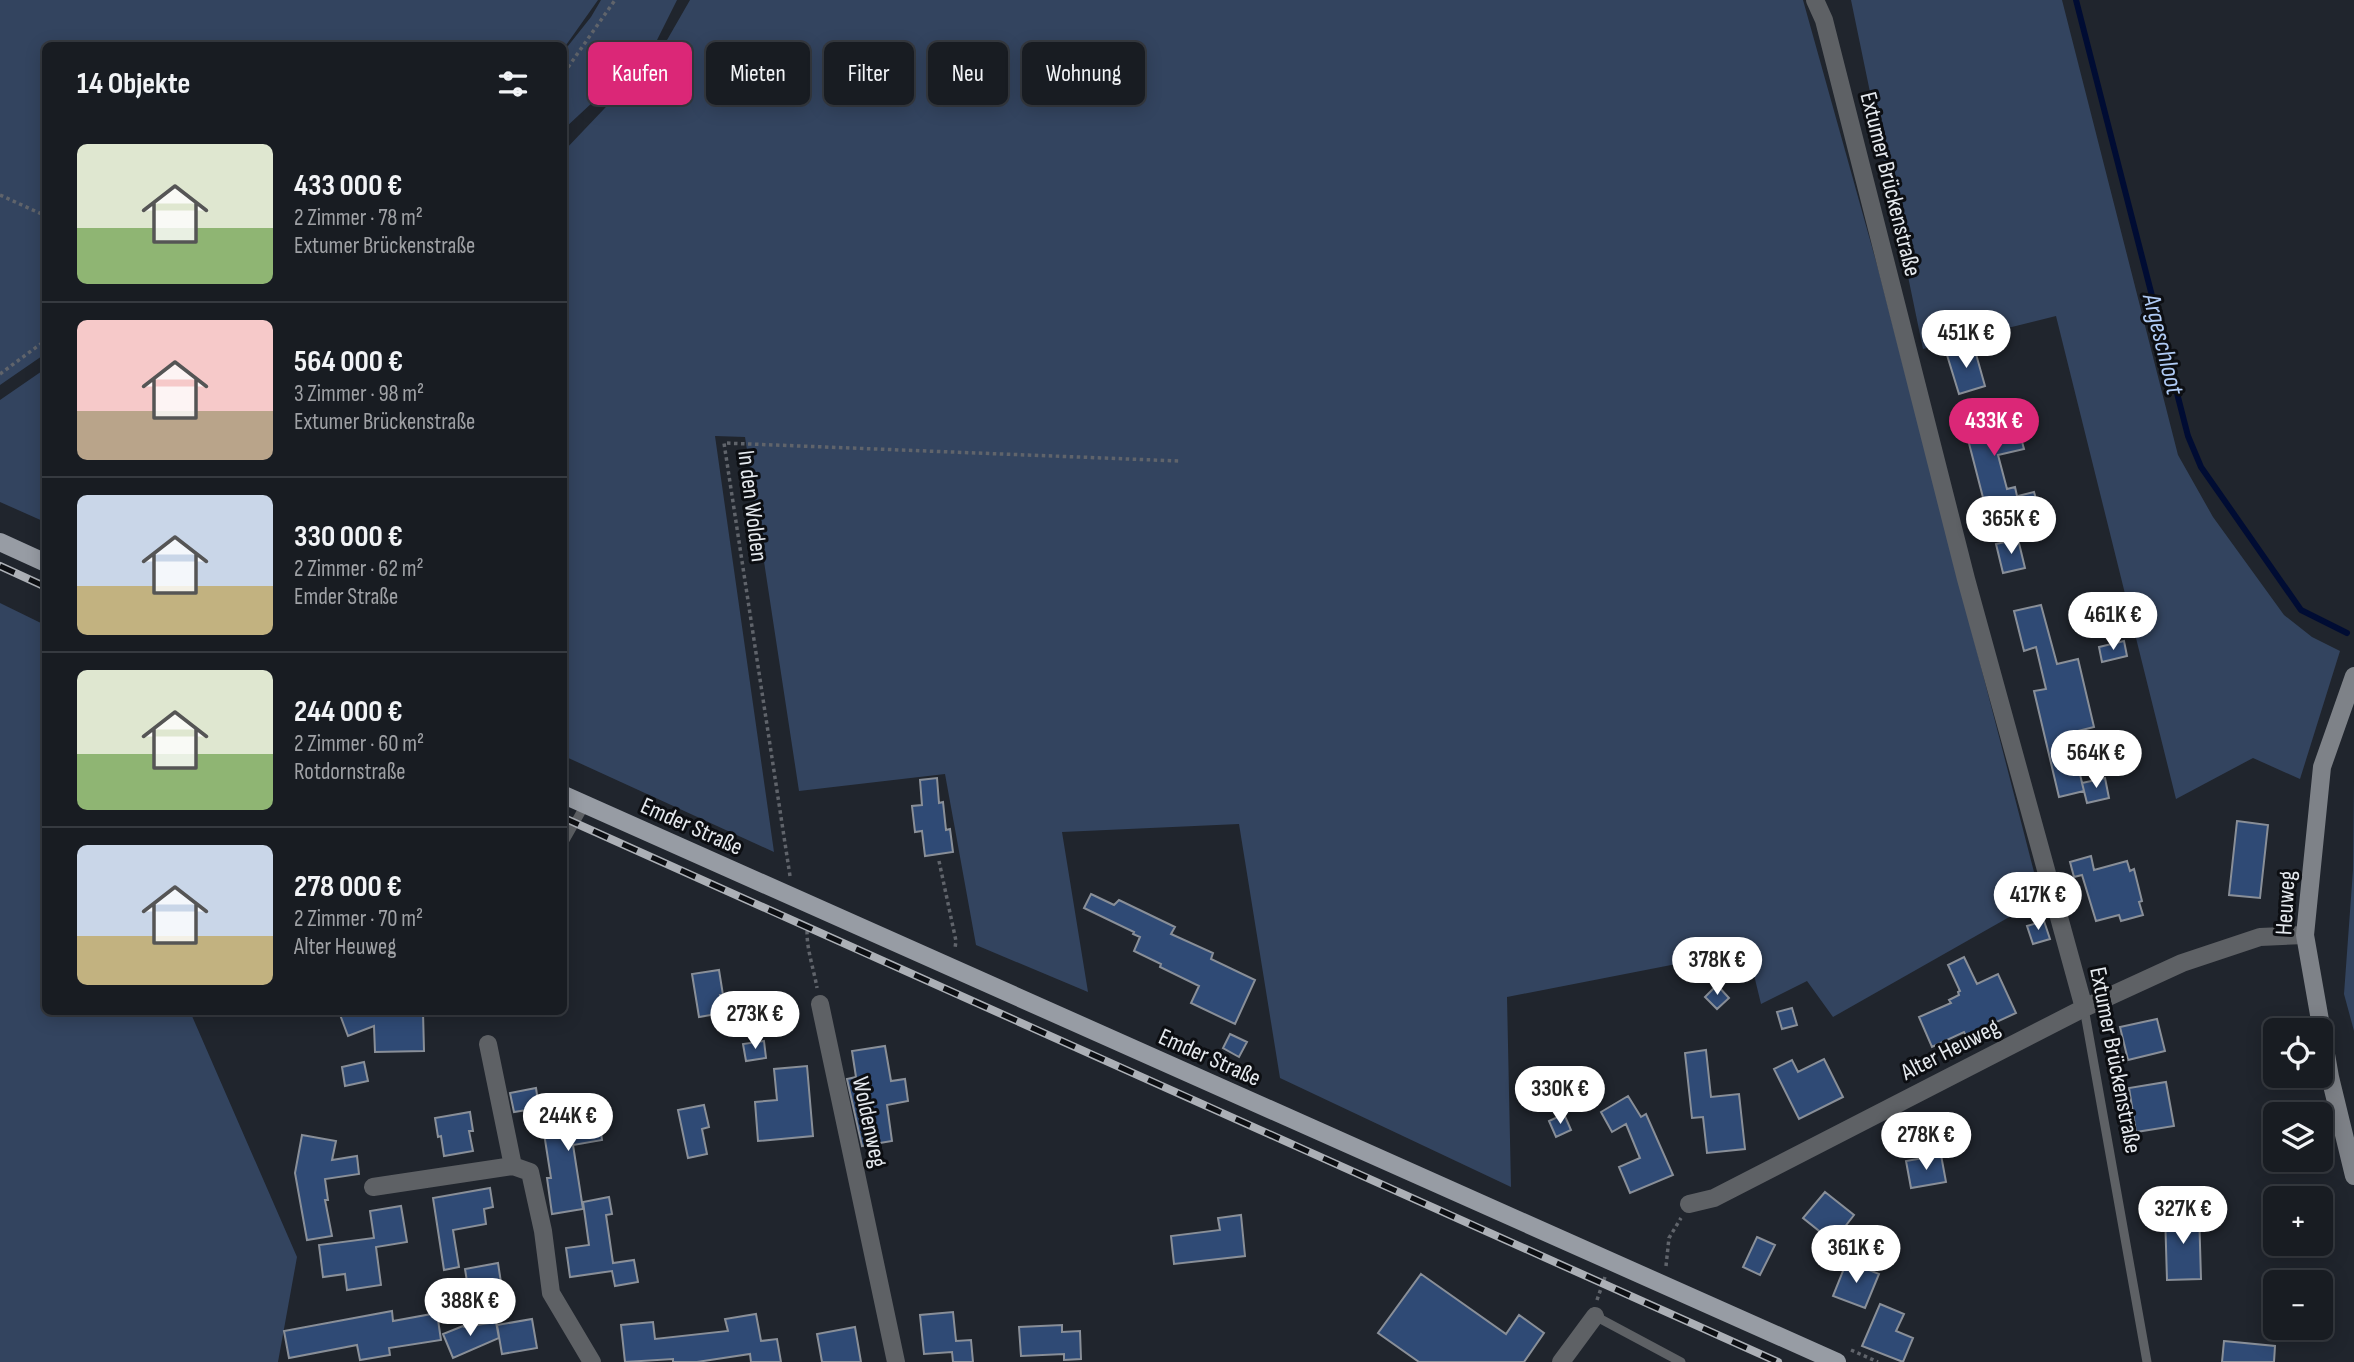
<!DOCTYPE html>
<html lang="de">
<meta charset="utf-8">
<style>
body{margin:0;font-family:"Sofia Sans Condensed",sans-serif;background:#25292f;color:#f1f3f6;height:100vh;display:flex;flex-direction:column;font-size:26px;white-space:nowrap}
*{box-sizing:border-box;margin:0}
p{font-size:23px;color:#9fa1a5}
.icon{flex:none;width:38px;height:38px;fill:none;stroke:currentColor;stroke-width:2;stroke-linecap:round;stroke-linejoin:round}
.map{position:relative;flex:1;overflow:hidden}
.sheet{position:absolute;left:42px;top:42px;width:525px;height:973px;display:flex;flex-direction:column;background:#181c22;border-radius:10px;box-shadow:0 4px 18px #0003,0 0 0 2px #363a40}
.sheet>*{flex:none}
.hud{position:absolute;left:588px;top:42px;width:665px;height:63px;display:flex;gap:14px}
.fabs{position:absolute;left:2263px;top:1018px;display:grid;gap:14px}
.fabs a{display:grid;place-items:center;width:70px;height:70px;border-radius:10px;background:#181c22;box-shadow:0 4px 18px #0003,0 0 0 2px #363a40;font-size:35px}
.price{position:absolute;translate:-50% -60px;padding:0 16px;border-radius:24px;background:#fff;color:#222;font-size:23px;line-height:46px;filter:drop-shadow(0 2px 4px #0008)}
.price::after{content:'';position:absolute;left:50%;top:42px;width:21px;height:16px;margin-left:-10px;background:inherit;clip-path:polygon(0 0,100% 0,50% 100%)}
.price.selected{background:#db2777;color:#fff}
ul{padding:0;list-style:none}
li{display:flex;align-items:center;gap:21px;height:175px;padding:0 35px}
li+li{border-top:2px solid #363a40}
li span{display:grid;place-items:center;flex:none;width:196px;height:140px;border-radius:10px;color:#555}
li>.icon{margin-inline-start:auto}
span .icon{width:84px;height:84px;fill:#fffc;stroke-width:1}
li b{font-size:30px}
h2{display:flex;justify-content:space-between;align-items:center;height:84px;padding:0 35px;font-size:30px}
.pill{padding:0 24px;border-radius:10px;background:#181c22;box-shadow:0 4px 18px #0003,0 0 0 2px #363a40;font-size:24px;line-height:63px}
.pill.selected{background:#db2777;color:#fff}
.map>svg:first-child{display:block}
.green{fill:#33445f}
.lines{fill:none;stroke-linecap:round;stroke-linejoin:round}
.stream{stroke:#000c33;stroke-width:6}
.building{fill:#2f4a75;stroke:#898f98;stroke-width:2}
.path{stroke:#60646b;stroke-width:3.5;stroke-dasharray:3.5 3.5;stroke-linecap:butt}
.lane{stroke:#5e6165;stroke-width:9}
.street{stroke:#5e6165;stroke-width:18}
.secondary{stroke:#7e8288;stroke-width:18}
.primary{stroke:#979ca4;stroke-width:18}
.rail-casing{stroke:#acb0b6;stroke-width:8}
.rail{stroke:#0c0e12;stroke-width:5;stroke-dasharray:16;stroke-linecap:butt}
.labels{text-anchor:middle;stroke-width:6;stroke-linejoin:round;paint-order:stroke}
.street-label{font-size:24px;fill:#e5e9ee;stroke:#0c0e12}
.water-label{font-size:26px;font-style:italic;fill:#b0cbf5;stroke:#0c0e12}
</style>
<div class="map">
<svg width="2354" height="1362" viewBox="0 0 2354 1362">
<rect width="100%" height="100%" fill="#20252d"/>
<path class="green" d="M 0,0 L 598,0 L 564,48 L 564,46 L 46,46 L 45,354 L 0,385 Z
M 601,0 L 677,0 L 655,44 L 564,129 L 564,51 L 591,17 Z
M 690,0 L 1803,0 L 1879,272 L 2041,899 L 1833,1017 L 1807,981 L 1761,1004 L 1748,950 L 1507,997 L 1511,1187 L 1280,1078 L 1239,824 L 1062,832 L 1088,992 L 976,945 L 945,774 L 799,791 L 745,437 L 715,436 L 774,852 L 564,756 L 564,151 L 663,47 Z
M 1851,0 L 2062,0 L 2178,455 L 2213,517 L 2284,615 L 2312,637 L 2340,651 L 2300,779 L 2253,758 L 2176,799 L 2056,316 L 1923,349 Z
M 45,369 L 45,522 L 0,502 L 0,400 Z
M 0,603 L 45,625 L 46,1012 L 206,1012 L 192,1016 L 297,1257 L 278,1362 L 0,1362 Z
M 2354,781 L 2354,1031 L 2344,994 L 2353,870 Z"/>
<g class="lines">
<path class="stream" d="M 2076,0 L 2188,436 L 2201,467 L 2301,610 L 2347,633"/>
</g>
<path class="building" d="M 1974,347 L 1985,386 L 1959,394 L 1947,355 Z
M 2014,412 L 2024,449 L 1998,455 L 2007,489 L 2015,487 L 2019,505 L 1987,513 L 1964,424 Z
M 2034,492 L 2039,509 L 2022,514 L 2018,496 Z
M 2018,539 L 2025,568 L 2003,573 L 1996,544 Z
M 2041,605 L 2057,664 L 2078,659 L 2094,727 L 2070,733 L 2084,791 L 2059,797 L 2034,691 L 2046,689 L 2036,647 L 2024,651 L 2014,611 Z
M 2124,641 L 2127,656 L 2102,662 L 2099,647 Z
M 937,778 L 939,803 L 943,802 L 946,830 L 950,829 L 953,852 L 925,856 L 922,831 L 915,832 L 912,806 L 922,805 L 920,780 Z
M 2105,778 L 2109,798 L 2087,803 L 2082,783 Z
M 2237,821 L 2268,825 L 2260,898 L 2229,895 Z
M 2091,856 L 2094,870 L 2127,861 L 2130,871 L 2134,869 L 2142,901 L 2139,902 L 2143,915 L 2121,921 L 2119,915 L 2096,921 L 2082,875 L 2074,877 L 2070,862 Z
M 1091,894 L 1114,905 L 1119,900 L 1175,927 L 1171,934 L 1213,953 L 1211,959 L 1255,980 L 1235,1024 L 1191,1003 L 1199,986 L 1160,967 L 1161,964 L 1134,951 L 1140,937 L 1133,934 L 1134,932 L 1084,908 Z
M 2044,921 L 2050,939 L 2033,944 L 2027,926 Z
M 1964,957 L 1977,984 L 1998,974 L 2016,1013 L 1966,1036 L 1964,1032 L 1932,1047 L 1919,1017 L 1951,1003 L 1949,1000 L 1959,995 L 1958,992 L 1960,991 L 1948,965 Z
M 719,970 L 723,995 L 720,995 L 723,1013 L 699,1017 L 692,974 Z
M 1717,985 L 1729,998 L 1717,1009 L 1705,997 Z
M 1792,1008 L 1797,1025 L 1782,1029 L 1777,1012 Z
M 339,1012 L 423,1012 L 424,1051 L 375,1052 L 374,1026 L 348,1036 Z
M 2157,1019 L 2165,1051 L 2128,1060 L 2120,1027 Z
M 1230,1034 L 1247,1042 L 1239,1057 L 1223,1048 Z
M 764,1041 L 766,1058 L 746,1061 L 743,1044 Z
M 885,1046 L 891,1081 L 905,1079 L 908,1101 L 887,1105 L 892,1141 L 862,1146 L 847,1079 L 856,1077 L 852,1051 Z
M 1706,1050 L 1711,1097 L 1739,1094 L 1745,1149 L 1707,1153 L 1703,1117 L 1692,1118 L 1685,1053 Z
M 1824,1059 L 1843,1097 L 1799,1119 L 1774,1069 L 1792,1060 L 1798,1072 Z
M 364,1062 L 368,1081 L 345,1086 L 342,1067 Z
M 807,1066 L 813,1136 L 758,1141 L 755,1102 L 777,1100 L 774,1069 Z
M 2166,1082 L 2174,1126 L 2136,1132 L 2129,1088 Z
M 536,1088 L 539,1108 L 514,1112 L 510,1093 Z
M 1628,1096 L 1641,1117 L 1646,1114 L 1673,1175 L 1630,1193 L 1619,1167 L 1640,1158 L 1626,1124 L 1612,1132 L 1601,1112 Z
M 597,1105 L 602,1140 L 573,1145 L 583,1209 L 552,1214 L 547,1178 L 551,1178 L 541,1114 Z
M 704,1105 L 709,1127 L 702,1129 L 707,1154 L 688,1158 L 678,1110 Z
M 470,1112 L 473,1131 L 469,1131 L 473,1151 L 444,1156 L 441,1136 L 438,1137 L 435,1118 Z
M 1564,1114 L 1571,1130 L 1556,1137 L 1549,1121 Z
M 302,1135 L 336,1141 L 332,1160 L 357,1156 L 359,1174 L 325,1179 L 328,1200 L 325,1200 L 332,1236 L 307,1240 L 295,1173 Z
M 1941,1155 L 1946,1182 L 1911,1188 L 1906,1161 Z
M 490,1188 L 493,1207 L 484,1209 L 486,1224 L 453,1230 L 459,1267 L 444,1270 L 433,1198 Z
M 1825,1192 L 1854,1215 L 1833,1242 L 1803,1218 Z
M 609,1197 L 612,1214 L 606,1215 L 613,1263 L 634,1260 L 638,1282 L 615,1286 L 612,1271 L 570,1277 L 566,1248 L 589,1245 L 583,1202 Z
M 401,1206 L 407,1242 L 376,1247 L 381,1285 L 347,1290 L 345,1274 L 323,1277 L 319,1245 L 374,1238 L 370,1211 Z
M 2199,1211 L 2201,1279 L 2167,1280 L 2165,1213 Z
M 1241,1215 L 1245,1256 L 1174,1264 L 1171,1236 L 1220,1230 L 1218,1218 Z
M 1757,1237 L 1775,1245 L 1760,1275 L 1743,1267 Z
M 1847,1261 L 1879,1274 L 1865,1308 L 1833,1296 Z
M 498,1263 L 502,1289 L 469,1294 L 465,1269 Z
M 1421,1274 L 1506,1334 L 1519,1315 L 1544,1333 L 1524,1362 L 1419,1362 L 1378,1333 Z
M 1880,1304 L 1904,1314 L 1896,1331 L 1913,1338 L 1903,1362 L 1862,1346 Z
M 392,1311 L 393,1321 L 437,1313 L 441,1340 L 389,1348 L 390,1355 L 360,1360 L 357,1345 L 289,1358 L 284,1331 Z
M 953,1312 L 956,1341 L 971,1340 L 973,1362 L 953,1362 L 952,1352 L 924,1354 L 920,1315 Z
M 756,1314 L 761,1341 L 777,1339 L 781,1362 L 751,1362 L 750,1354 L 697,1362 L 673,1362 L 673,1359 L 625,1362 L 621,1325 L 653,1322 L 655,1339 L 728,1331 L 725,1319 Z
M 532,1319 L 537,1348 L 502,1354 L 497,1325 Z
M 496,1322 L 499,1338 L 453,1358 L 443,1334 L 463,1326 L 464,1327 Z
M 1062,1325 L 1062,1332 L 1080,1331 L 1081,1359 L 1064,1360 L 1064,1354 L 1021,1356 L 1019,1327 Z
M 855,1327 L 861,1362 L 822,1362 L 817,1334 Z
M 2224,1341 L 2275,1346 L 2274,1362 L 2222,1362 Z"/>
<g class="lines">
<path class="path" d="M 564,73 L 615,0
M 0,195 L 46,216
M 0,374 L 46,340
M 939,861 L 956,941 L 955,948
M 790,876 L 724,443 L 1179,461
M 808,924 C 804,942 814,969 817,988
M 1666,1266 L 1669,1238 L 1681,1218
M 1597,1300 L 1605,1277
M 1851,1350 L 1878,1362"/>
<path class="lane" d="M 564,842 L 585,805
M 2084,1008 L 2147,1362
M 1595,1316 L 1681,1362"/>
<path class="street" d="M 1815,0 L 1824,20 L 1966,579 L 2084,1008
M 820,1004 L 896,1362
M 488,1044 L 513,1166 L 530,1172 L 543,1231 L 551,1293 L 592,1362
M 373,1187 L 513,1166
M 1689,1204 L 1714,1198 L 2084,1008 L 2182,963 L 2260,937 L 2305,935
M 1561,1362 L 1595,1316"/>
<path class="secondary" d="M 2354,676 L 2322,767 L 2305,935 L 2330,1077 L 2354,1176"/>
<path class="primary" d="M 0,542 L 46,563
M 564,795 L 1837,1362"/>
<g class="rail-casing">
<path id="rail" d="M 0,566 L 46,587
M 564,818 L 1778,1362"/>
</g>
<use href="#rail" class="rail"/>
</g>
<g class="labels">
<g class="street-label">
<text transform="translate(1891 184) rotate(76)" y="8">Extumer Brückenstraße</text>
<text transform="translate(753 506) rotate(83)" y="8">In den Wolden</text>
<text transform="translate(692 826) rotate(24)" y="8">Emder Straße</text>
<text transform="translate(2285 903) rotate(-87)" y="8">Heuweg</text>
<text transform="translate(1950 1049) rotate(-27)" y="8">Alter Heuweg</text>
<text transform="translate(1210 1057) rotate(24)" y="8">Emder Straße</text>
<text transform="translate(2116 1060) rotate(79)" y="8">Extumer Brückenstraße</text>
<text transform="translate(870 1122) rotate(78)" y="8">Woldenweg</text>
</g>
<g class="water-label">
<text transform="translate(2164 344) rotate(76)" y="9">Argeschloot</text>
</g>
</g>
</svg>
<div class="fabs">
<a><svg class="icon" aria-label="locate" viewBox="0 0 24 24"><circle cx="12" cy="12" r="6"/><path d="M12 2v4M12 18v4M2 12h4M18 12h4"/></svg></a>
<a><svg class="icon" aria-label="layers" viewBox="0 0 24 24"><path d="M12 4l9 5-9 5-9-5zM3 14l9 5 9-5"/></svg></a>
<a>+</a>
<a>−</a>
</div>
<b class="price" style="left:1966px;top:370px">451K €</b>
<b class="price selected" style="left:1994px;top:458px">433K €</b>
<b class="price" style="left:2011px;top:556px">365K €</b>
<b class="price" style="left:2113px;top:652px">461K €</b>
<b class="price" style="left:2096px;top:790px">564K €</b>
<b class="price" style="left:2038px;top:932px">417K €</b>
<b class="price" style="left:1717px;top:997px">378K €</b>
<b class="price" style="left:755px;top:1051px">273K €</b>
<b class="price" style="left:1560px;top:1126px">330K €</b>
<b class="price" style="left:568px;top:1153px">244K €</b>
<b class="price" style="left:1926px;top:1172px">278K €</b>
<b class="price" style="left:2183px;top:1246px">327K €</b>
<b class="price" style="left:1856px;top:1285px">361K €</b>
<b class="price" style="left:470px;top:1338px">388K €</b>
<div class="hud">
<a class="pill selected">Kaufen</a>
<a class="pill">Mieten</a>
<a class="pill">Filter</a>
<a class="pill">Neu</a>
<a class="pill">Wohnung</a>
</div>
<section class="sheet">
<h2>14 Objekte<svg class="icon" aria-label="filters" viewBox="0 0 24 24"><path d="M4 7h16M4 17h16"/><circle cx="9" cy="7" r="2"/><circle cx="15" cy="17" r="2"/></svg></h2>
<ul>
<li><span style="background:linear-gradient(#dfe7d0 60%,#8fb573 0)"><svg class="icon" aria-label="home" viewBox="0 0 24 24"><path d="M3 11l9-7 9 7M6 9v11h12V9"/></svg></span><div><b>433 000 €</b><p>2 Zimmer · 78 m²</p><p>Extumer Brückenstraße</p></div></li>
<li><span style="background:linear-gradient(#f6c9c9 65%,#b9a48a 0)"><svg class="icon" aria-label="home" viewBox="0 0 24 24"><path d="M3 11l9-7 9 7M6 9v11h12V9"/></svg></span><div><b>564 000 €</b><p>3 Zimmer · 98 m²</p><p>Extumer Brückenstraße</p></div></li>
<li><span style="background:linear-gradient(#c9d6e8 65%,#c2b280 0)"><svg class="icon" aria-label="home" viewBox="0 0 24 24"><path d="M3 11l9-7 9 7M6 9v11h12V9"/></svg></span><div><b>330 000 €</b><p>2 Zimmer · 62 m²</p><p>Emder Straße</p></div></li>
<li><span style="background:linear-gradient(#dfe7d0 60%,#8fb573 0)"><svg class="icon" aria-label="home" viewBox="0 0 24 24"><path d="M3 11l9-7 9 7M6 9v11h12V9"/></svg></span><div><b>244 000 €</b><p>2 Zimmer · 60 m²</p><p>Rotdornstraße</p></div></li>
<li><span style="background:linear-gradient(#c9d6e8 65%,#c2b280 0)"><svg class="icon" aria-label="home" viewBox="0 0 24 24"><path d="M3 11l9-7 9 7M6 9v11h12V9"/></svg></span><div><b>278 000 €</b><p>2 Zimmer · 70 m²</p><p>Alter Heuweg</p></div></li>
</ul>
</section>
</div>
